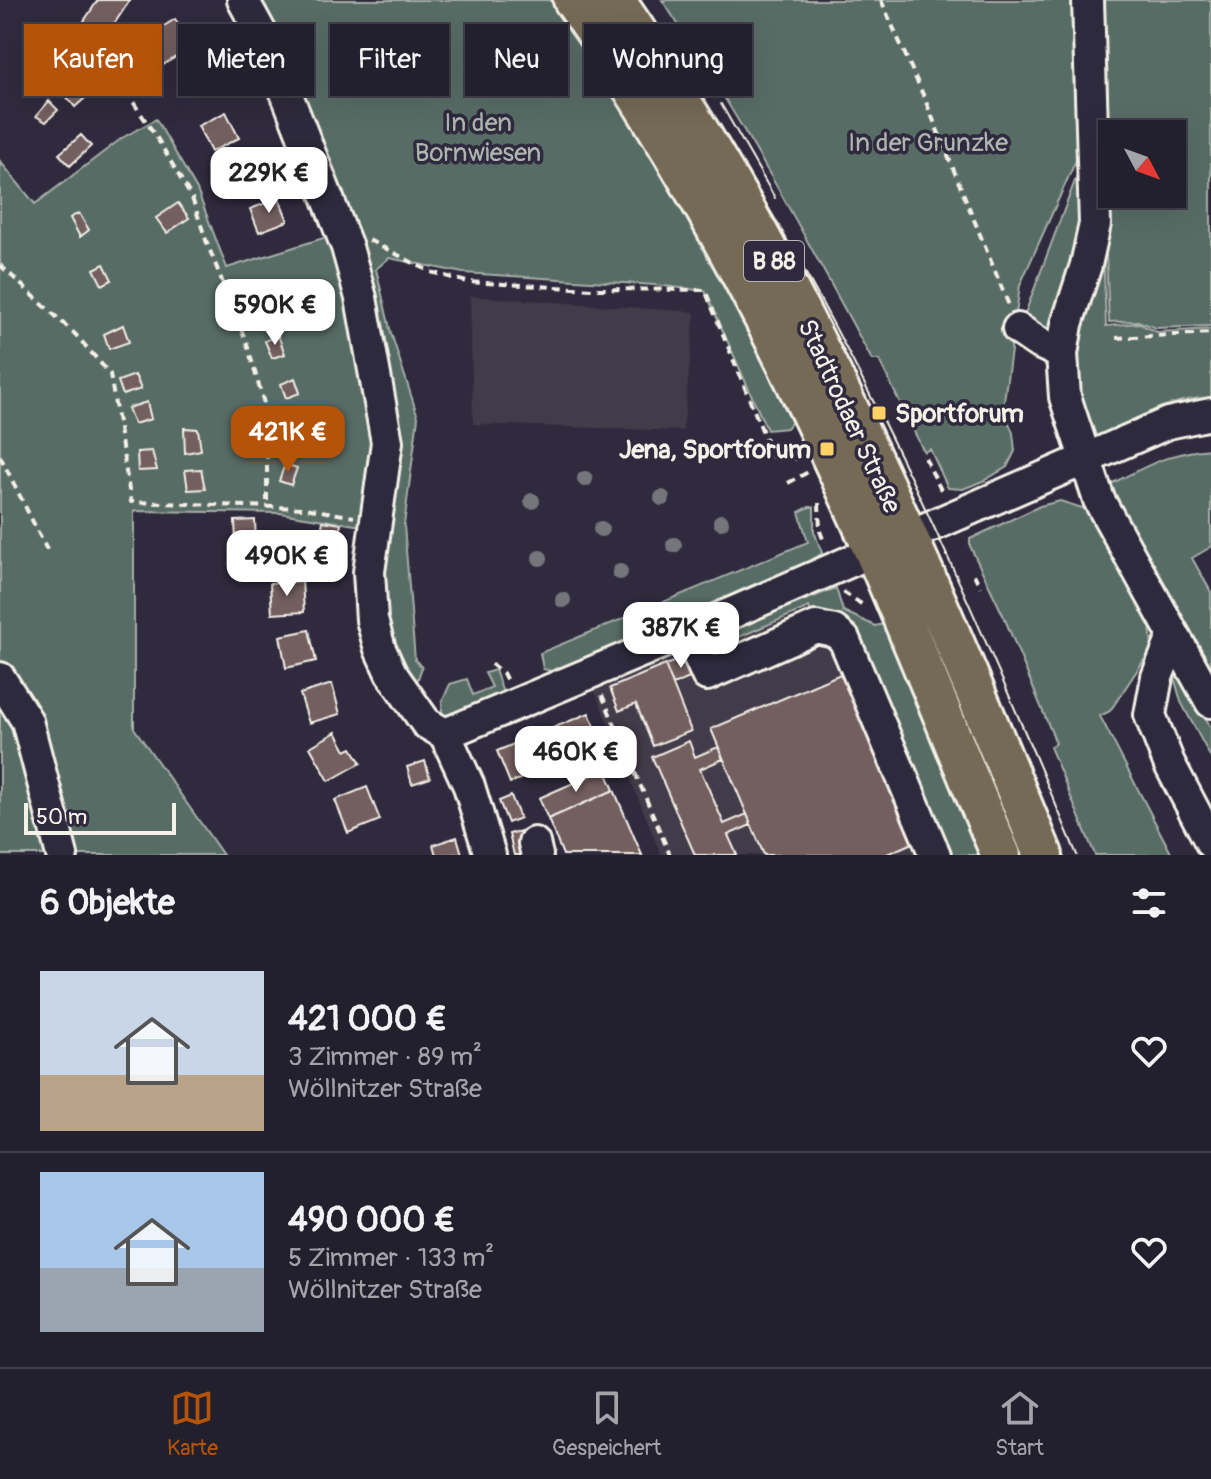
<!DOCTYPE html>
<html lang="de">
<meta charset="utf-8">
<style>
body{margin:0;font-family:Pangolin,sans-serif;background:#2f2d3a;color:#f1f3f6;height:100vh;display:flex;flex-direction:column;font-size:30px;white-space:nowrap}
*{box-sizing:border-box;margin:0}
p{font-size:26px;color:#a3a3aa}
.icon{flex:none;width:44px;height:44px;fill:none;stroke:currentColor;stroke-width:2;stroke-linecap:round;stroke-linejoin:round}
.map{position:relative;height:855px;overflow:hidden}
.details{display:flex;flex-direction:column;background:#23202e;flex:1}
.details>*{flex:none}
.top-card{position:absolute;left:24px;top:24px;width:800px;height:72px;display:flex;gap:16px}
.needle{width:52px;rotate:131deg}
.fabs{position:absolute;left:1098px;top:120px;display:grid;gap:16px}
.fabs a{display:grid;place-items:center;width:88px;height:88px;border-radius:0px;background:#23202e;box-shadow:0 8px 32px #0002,0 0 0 2px #403e4a;font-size:40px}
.scale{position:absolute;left:24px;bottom:20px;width:152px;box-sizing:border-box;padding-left:8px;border:4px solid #f4f1e8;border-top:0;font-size:22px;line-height:28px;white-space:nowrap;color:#f4f1e8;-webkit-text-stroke:6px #2f2a3d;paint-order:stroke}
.price{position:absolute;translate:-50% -68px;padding:0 18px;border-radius:16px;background:#fff;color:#222;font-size:26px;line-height:52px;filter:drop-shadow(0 2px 4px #0008)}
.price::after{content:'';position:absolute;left:50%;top:48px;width:24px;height:18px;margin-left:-12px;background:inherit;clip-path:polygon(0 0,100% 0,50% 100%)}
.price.active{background:#b45309;color:#fff}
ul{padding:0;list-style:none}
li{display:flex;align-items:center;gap:24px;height:200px;padding:0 40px}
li+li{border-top:2px solid #403e4a}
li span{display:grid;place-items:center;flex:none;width:224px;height:160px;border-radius:0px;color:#555}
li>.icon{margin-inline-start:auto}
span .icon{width:96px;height:96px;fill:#fffc;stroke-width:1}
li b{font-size:34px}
h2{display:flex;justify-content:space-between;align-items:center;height:96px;padding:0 40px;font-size:34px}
.tag{padding:0 28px;border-radius:0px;background:#23202e;box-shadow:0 8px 32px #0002,0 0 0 2px #403e4a;font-size:28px;line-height:72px}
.tag.active{background:#b45309;color:#fff}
.tabs{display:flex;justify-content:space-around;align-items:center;height:112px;border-top:2px solid #403e4a;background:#23202e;font-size:22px;color:#a3a3aa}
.tabs a{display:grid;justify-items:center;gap:4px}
.tabs .active{color:#b45309}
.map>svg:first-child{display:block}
.built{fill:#433a48}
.green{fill:#586c66;stroke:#a6aea7;stroke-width:2;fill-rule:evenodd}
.building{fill:#735f60;stroke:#f4f1e8;stroke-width:2}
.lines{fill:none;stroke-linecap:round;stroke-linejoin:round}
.minor-casing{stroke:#f4f1e8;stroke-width:36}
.major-casing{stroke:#f4f1e8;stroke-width:44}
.path{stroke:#f4f1e8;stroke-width:4;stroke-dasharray:8 6;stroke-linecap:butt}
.minor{stroke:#2f2a3d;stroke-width:30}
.major{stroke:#746b55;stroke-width:38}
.tram{stroke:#f4f1e8;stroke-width:2}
.tree{fill:#75767b}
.poi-dot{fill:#ffd166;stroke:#2f2a3d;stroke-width:3}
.labels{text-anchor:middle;stroke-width:7;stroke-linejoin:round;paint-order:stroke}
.shield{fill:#2f2a3d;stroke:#b9b5b5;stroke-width:2}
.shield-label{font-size:24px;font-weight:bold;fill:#f4f1e8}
.park-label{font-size:26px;fill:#aeb5ae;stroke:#2f2a3d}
.poi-label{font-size:26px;font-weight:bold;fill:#f4f1e8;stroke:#2f2a3d;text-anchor:start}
.street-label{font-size:26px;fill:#f4f1e8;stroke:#2f2a3d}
</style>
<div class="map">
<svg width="1211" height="855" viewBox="0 0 1211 855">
<rect width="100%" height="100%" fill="#2f2a3d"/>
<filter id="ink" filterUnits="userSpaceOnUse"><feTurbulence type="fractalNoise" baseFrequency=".0125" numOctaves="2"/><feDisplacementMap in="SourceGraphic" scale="16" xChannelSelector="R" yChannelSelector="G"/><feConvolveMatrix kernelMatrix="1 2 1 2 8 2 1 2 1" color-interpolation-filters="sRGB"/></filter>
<g filter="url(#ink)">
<path class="built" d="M 470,296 L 695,312 L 683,431 L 473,424 Z
M 837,592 L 954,855 L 661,855 L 595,691 Z"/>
<path class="green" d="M 248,0 L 550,0 L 627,110 L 730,278 L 792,422 L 787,428 L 767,430 L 705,291 L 655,285 L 463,273 L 389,258 L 376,269 L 391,333 L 418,417 L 404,525 L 415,660 L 422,667 L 417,682 L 411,688 L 377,603 L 390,387 Z
M 662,0 L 1076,0 L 1077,158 L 1020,285 L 1003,408 L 1013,433 L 1015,451 L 1007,467 L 985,480 L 963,489 L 948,488 L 930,449 L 924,452 L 879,360 L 872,360 C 806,237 740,116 662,0 Z
M 1097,0 L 1211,0 L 1211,326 L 1156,328 L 1138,321 L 1109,322 L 1101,143 ZM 1112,134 L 1172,134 L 1172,194 L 1112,194 Z
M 156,119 L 197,190 L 227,268 L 333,235 L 378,418 L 368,527 L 280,513 L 134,511 L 134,728 L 223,855 L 0,855 L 0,161 L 35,204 L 122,138 Z
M 1082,162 L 1103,245 L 1106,326 L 1138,323 L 1157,332 L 1211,329 L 1211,397 C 1168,399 1134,419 1097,438 L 1086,432 L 1073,392 L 1076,339 L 1023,319 Z
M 1211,449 L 1211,547 L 1192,558 L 1211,592 L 1211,687 L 1157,582 L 1111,484 C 1144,467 1173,451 1211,449 Z
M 1060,501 L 1089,510 L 1148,600 L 1152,648 L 1110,711 L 1100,716 L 1172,855 L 1095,855 L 1050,747 L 1056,743 L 1004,617 L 970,546 L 970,539 L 1040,506 Z
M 809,507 L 814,507 L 814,531 L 822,553 L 795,574 L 559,673 L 543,669 L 540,653 L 808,542 L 799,512 Z
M 836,588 L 843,611 L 875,626 L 888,623 L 988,855 L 942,855 L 873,697 L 816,624 L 809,607 L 718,646 L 723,659 L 715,661 L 706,642 L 711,637 Z
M 1179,667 L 1211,728 L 1211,758 L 1181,702 L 1173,673 Z
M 495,670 L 504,696 L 450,719 L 442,716 L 442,702 L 450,684 L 467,679 L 473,695 L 492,687 L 485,673 Z"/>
<path class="building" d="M 98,0 L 130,0 L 102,42 L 80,27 Z
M 175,19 L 193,46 L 160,67 L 142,40 Z
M 82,82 L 92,92 L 75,107 L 66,96 Z
M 49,101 L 58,110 L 46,122 L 36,116 Z
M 226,112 L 239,138 L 211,152 L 198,126 Z
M 81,135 L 91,146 L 70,166 L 59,154 Z
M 244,153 L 255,177 L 231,188 L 220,164 Z
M 279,198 L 288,221 L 259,232 L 250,209 Z
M 178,203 L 189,218 L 167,233 L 156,218 Z
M 79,213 L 89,230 L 80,237 L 70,218 Z
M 104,264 L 112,280 L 102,285 L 94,269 Z
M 256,291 L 263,311 L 250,318 L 243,297 Z
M 123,325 L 129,342 L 109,349 L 104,334 Z
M 278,335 L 285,354 L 272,358 L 265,341 Z
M 135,375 L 141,389 L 123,395 L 118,381 Z
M 295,378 L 300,393 L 286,398 L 281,384 Z
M 147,402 L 151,419 L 134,424 L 128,408 Z
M 305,420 L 310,436 L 295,441 L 291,424 Z
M 184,428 L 198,429 L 201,450 L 185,453 Z
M 152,451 L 157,470 L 138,471 L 137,452 Z
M 285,464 L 297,468 L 291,485 L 279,481 Z
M 201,469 L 205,489 L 188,490 L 185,470 Z
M 255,520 L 256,542 L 236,543 L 235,521 Z
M 323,521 L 341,524 L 337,545 L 319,542 Z
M 302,581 L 304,612 L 272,614 L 270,583 Z
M 309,630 L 316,661 L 286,668 L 280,636 Z
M 689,656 L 697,675 L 673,685 L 665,665 Z
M 665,665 L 691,731 L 653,746 L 636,704 L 619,711 L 610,688 Z
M 845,672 L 917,841 L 885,855 L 764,855 L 711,729 Z
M 332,684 L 340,714 L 309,723 L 300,694 Z
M 589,713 L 602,745 L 510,783 L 497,751 Z
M 336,732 L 346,751 L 352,748 L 361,763 L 329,781 L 310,747 Z
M 689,741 L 695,757 L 718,747 L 723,759 L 700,769 L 724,824 L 747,814 L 751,825 L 728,835 L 737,855 L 695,855 L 652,757 Z
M 592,749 L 601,771 L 581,780 L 572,757 Z
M 425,761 L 430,778 L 412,784 L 407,767 Z
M 605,769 L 614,790 L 548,819 L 539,798 Z
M 367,787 L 380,820 L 348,833 L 335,800 Z
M 614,790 L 642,855 L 563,855 L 548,819 Z
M 511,796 L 520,818 L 508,823 L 499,801 Z
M 525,830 L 531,855 L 514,855 L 509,834 Z
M 457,837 L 462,854 L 436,855 L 433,845 Z"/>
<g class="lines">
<g class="minor-casing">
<path id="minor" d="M 243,0 L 266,42 L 347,247 L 361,298 L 387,442 L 369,572 L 372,620 L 380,649 L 391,673 L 426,723 L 445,734 L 469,786 L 490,855
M 1088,0 L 1095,224 L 1086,265 L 1067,324 L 1062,354 L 1065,397 L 1099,500 L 1211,702
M 1018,329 L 1037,342 L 1062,354
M 688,632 L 707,675 L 816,627 L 834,631 L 844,639 L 935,855
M 1173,637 L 1157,677 L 1150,715 L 1169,763 L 1211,843
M 0,678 L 27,721 L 62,855
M 445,734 L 688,632 L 1168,423 L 1211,414
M 534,843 L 537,855"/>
</g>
<g class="major-casing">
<path id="major" d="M 573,0 C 694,170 788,357 872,547 C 917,649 957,753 1001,855
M 615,0 C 797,263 922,560 1043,855"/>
</g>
<path class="path" d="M 881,0 L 924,97 L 1010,308
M 118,79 L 157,138 L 192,198 L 207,243 L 247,344 L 267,414 L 267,507
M 369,240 L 431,272 L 467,282 L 592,289 L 705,290 L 773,457 L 790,452 L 800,463
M 0,265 L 75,334 L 110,374 L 131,502 L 305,508 L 354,517
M 1116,338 L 1211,333
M 0,456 L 47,550
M 925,458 L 943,494
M 788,483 L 808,472
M 819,503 L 820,531 L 825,544
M 974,574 L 980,587
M 843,592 L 866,607
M 491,664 L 503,673 L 507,681
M 602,695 L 670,855
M 597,760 L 624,747"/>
<use href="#minor" class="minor"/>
<use href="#major" class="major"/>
<path class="tram" d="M 640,0 C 704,98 765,198 821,301 C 918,480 998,667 1077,855
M 721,104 L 775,198"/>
</g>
<g class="tree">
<circle cx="585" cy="479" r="8"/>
<circle cx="662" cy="498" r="8"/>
<circle cx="532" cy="501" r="8"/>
<circle cx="721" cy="522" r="8"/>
<circle cx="601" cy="529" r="8"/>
<circle cx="674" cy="545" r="8"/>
<circle cx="540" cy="558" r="8"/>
<circle cx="620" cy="572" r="8"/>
<circle cx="563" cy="600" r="8"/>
</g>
</g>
<g class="poi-dot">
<rect x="871" y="405" width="16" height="16" rx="4"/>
<rect x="819" y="441" width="16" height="16" rx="4"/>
</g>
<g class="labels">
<rect class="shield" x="744" y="241" width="60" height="40" rx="6"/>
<g class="shield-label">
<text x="774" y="269">B 88</text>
</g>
<g class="park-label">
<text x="478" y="131">In den<tspan x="478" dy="30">Bornwiesen</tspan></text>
<text x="928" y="151">In der Grunzke</text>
</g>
<g class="poi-label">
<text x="895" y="422">Sportforum</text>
<text x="811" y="458" text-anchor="end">Jena, Sportforum</text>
</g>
<g class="street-label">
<text transform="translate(850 416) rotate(65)" y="9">Stadtrodaer Straße</text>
</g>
</g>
</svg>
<div class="fabs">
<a><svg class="needle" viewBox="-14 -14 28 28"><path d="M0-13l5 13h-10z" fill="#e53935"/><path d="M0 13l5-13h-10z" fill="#a3a3aa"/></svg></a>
</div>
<div class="scale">50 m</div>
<b class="price" style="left:269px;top:215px">229K €</b>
<b class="price" style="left:275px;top:347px">590K €</b>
<b class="price active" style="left:288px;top:474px">421K €</b>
<b class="price" style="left:287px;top:598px">490K €</b>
<b class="price" style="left:681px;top:670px">387K €</b>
<b class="price" style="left:576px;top:794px">460K €</b>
<div class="top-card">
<a class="tag active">Kaufen</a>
<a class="tag">Mieten</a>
<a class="tag">Filter</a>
<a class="tag">Neu</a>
<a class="tag">Wohnung</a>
</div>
</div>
<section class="details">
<h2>6 Objekte<svg class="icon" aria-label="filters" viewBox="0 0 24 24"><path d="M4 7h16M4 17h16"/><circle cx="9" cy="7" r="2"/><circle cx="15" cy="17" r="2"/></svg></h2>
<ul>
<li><span style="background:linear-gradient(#c9d6e8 65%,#b9a48a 0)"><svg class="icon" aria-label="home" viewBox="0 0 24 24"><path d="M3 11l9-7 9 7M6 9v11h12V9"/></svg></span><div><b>421 000 €</b><p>3 Zimmer · 89 m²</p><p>Wöllnitzer Straße</p></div><svg class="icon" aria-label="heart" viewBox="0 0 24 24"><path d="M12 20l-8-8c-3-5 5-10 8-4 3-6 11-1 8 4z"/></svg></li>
<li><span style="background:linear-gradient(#a9c7e8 60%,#9aa5b1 0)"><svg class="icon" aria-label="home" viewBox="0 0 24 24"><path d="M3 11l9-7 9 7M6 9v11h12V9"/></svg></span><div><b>490 000 €</b><p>5 Zimmer · 133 m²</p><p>Wöllnitzer Straße</p></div><svg class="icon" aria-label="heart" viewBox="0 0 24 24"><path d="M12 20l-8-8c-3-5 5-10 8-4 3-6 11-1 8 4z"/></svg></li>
</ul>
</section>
<nav class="tabs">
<a class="active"><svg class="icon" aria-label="map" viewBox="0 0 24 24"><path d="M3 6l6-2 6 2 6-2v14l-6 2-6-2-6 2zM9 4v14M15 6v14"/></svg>Karte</a>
<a><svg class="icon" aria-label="saved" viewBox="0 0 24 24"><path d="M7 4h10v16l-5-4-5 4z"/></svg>Gespeichert</a>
<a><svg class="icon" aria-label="home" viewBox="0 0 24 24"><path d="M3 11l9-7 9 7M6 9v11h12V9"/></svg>Start</a>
</nav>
